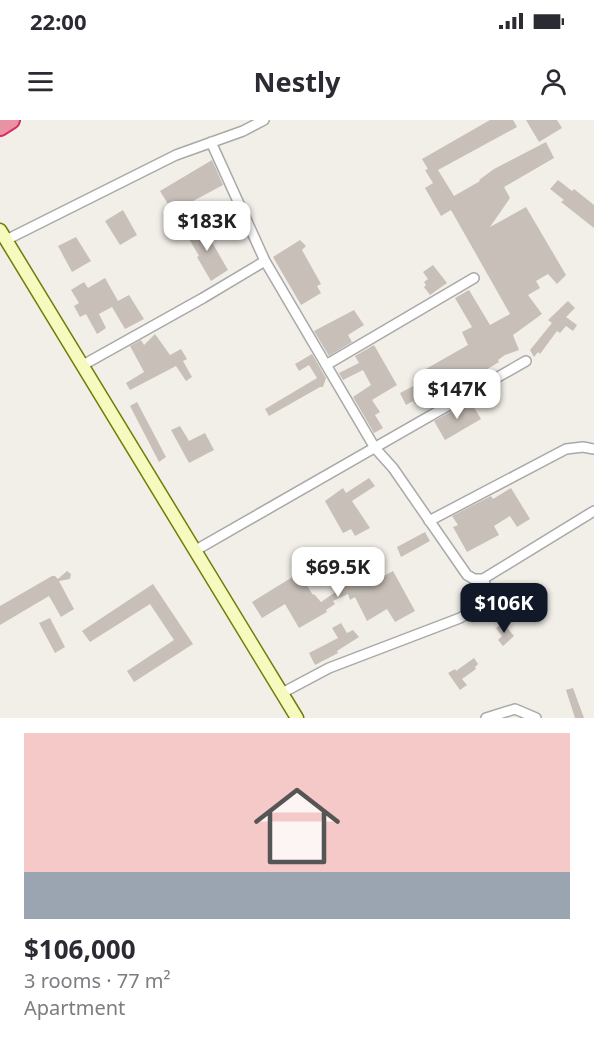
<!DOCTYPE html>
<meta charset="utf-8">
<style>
body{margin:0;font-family:"Noto Sans",sans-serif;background:#f7f7f7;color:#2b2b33;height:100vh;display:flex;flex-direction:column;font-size:22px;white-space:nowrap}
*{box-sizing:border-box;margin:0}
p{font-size:20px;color:#7c7c81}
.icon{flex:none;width:33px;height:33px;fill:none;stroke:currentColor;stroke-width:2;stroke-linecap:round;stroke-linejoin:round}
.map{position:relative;height:598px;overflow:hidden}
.drawer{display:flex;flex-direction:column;background:#fff;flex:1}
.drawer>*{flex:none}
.price{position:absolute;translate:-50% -51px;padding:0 14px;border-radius:12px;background:#fff;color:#222;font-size:20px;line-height:39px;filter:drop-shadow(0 2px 3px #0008)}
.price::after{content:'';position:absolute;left:50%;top:36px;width:18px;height:14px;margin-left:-9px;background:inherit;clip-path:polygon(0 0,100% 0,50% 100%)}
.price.current{background:#111827;color:#fff}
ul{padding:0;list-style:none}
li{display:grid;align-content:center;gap:12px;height:318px;padding:0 24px}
li span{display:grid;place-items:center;height:186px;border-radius:0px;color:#555}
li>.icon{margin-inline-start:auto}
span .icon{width:108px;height:108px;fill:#fffc;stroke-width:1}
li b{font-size:26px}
.status{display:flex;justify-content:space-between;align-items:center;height:42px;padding:0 30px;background:#fff;direction:ltr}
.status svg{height:16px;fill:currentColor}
header{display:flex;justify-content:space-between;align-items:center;height:78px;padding:0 24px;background:#fff;font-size:27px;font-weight:700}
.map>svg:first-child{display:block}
.building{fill:#c7bfb8}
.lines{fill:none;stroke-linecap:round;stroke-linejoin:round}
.street-casing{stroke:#a9a9a9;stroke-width:12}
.secondary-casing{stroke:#707d05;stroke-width:15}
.highway-casing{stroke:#dc2a67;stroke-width:20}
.street{stroke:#fff;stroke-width:9}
.secondary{stroke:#f7fabf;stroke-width:12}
.highway{stroke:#e892a2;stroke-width:16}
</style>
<div class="status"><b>22:00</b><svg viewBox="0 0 49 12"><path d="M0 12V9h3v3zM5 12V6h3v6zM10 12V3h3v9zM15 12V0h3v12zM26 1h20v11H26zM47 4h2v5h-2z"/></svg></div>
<header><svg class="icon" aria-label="menu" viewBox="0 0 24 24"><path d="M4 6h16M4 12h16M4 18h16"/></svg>Nestly<svg class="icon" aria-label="person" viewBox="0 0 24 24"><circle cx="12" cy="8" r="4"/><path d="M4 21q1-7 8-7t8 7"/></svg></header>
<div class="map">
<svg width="594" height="598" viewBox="0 0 594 598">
<rect width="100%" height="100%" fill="#f2efe9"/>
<path class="building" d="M 490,0 L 513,0 L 517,7 L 438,50 L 454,76 L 480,61 L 479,60 L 494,49 L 546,22 L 554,38 L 504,67 L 510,78 L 490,107 L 526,87 L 566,155 L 557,164 L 548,154 L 536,161 L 540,168 L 528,175 L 542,194 L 513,215 L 519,230 L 505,235 L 498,240 L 499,242 L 461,265 L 454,254 L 420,274 L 423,279 L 415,284 L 413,281 L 406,285 L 400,273 L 421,262 L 417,254 L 468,225 L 462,212 L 472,207 L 455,178 L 469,170 L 490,205 L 510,194 L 451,90 L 441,96 L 425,68 L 433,63 L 425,50 L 428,49 L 422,39 Z
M 526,0 L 557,0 L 562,8 L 539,22 Z
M 212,40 L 223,65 L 182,87 L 183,89 L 174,94 L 160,71 Z
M 558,60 L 572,71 L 574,69 L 594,85 L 594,108 L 561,82 L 564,80 L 550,69 Z
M 232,85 L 244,110 L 228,117 L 215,95 Z
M 123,90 L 137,115 L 120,125 L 105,101 Z
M 201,103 L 228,150 L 211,161 L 197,137 L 199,136 L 185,112 Z
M 76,117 L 91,141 L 72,152 L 58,126 Z
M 300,120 L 306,126 L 302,130 L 321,164 L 317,166 L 321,173 L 301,185 L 273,137 Z
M 433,145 L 447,163 L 430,175 L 424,167 L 426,165 L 424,162 L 428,159 L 423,152 Z
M 105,158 L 118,181 L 129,175 L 144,199 L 125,209 L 112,187 L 99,194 L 106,208 L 97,214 L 86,194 L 80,197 L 74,186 L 79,183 L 71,170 L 84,162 L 88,168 Z
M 568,181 L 575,188 L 566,197 L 577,205 L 573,211 L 566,206 L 560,213 L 557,211 L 540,234 L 538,232 L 534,237 L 530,230 L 552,203 L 548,200 Z
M 354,190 L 364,205 L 348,215 L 352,222 L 329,236 L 314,211 Z
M 155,214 L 170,235 L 181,229 L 187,239 L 183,241 L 192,257 L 186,261 L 176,246 L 130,270 L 126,263 L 144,252 L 130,226 L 141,220 L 144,225 Z
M 374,225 L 397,265 L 372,280 L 380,292 L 375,295 L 383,308 L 374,313 L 353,277 L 371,265 L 363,250 L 343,260 L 339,253 L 359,243 L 355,236 Z
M 312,234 L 326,258 L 323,267 L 320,267 L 269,296 L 265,289 L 317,258 L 309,245 L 299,251 L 295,244 Z
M 470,281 L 481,299 L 445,320 L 434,301 Z
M 137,282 L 166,337 L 159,342 L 130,286 Z
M 180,306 L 189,321 L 205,313 L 214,330 L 189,343 L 171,310 Z
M 369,358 L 375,366 L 352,381 L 370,408 L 355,416 L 351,409 L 343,413 L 325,381 L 343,368 L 346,373 Z
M 511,368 L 530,399 L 517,407 L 510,396 L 494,406 L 499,415 L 467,432 L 453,407 L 458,405 L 452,396 L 491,376 L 493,379 Z
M 425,412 L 430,421 L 401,437 L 397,427 Z
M 300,432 L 311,454 L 303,458 L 292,436 Z
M 362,448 L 369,464 L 393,451 L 415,491 L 395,502 L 387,489 L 367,501 L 355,477 L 350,480 L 348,474 L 333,481 L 335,484 L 326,490 L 327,492 L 299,508 L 285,484 L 262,498 L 252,482 L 299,453 L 313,475 L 314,474 L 321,482 L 337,471 L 332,462 Z
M 67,451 L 71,454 L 70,459 L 59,461 L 74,489 L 61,497 L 49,476 L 0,505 L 0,486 L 52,456 L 55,456 L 58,459 Z
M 153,464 L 193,524 L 134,562 L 127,551 L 174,520 L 150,484 L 90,522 L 82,511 Z
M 50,498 L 65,527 L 55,533 L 39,503 Z
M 341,503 L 347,513 L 353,510 L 359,517 L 337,531 L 338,533 L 315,545 L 309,533 L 338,518 L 332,508 Z
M 503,503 L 514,516 L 503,526 L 498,520 L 502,516 L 496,508 Z
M 474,538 L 478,544 L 475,547 L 476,549 L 462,559 L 467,565 L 460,570 L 448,553 L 455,549 L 456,551 Z
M 573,568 L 584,598 L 575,598 L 566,570 Z"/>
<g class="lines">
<g class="street-casing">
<path id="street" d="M 6,120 L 176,35 L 243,11 L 264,0
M 265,141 L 375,328 L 393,348 L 467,455 L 474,459 L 483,459 C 494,482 478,487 460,498 L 329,548 L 282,573
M 83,245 L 203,178 L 265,141 L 211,22
M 326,245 L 474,158
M 429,401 L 566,329 L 583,327 L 594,329
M 196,430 L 526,241
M 483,459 L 594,391
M 486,598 L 515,589 L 536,598"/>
</g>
<g class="secondary-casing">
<path id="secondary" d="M 0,110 L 297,598"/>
</g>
<g class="highway-casing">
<path id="highway" d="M 0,7 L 11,0"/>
</g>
<use href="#street" class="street"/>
<use href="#secondary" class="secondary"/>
<use href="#highway" class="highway"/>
</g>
</svg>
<b class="price" style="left:207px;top:132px">$183K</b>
<b class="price" style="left:457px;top:300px">$147K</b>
<b class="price" style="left:338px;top:478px">$69.5K</b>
<b class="price current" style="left:504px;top:514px">$106K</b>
</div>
<section class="drawer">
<ul>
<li><span style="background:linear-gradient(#f6c9c9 75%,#9aa5b1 0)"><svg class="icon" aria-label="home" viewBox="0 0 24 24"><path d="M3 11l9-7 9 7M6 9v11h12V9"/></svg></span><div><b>$106,000</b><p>3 rooms · 77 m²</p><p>Apartment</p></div></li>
</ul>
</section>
